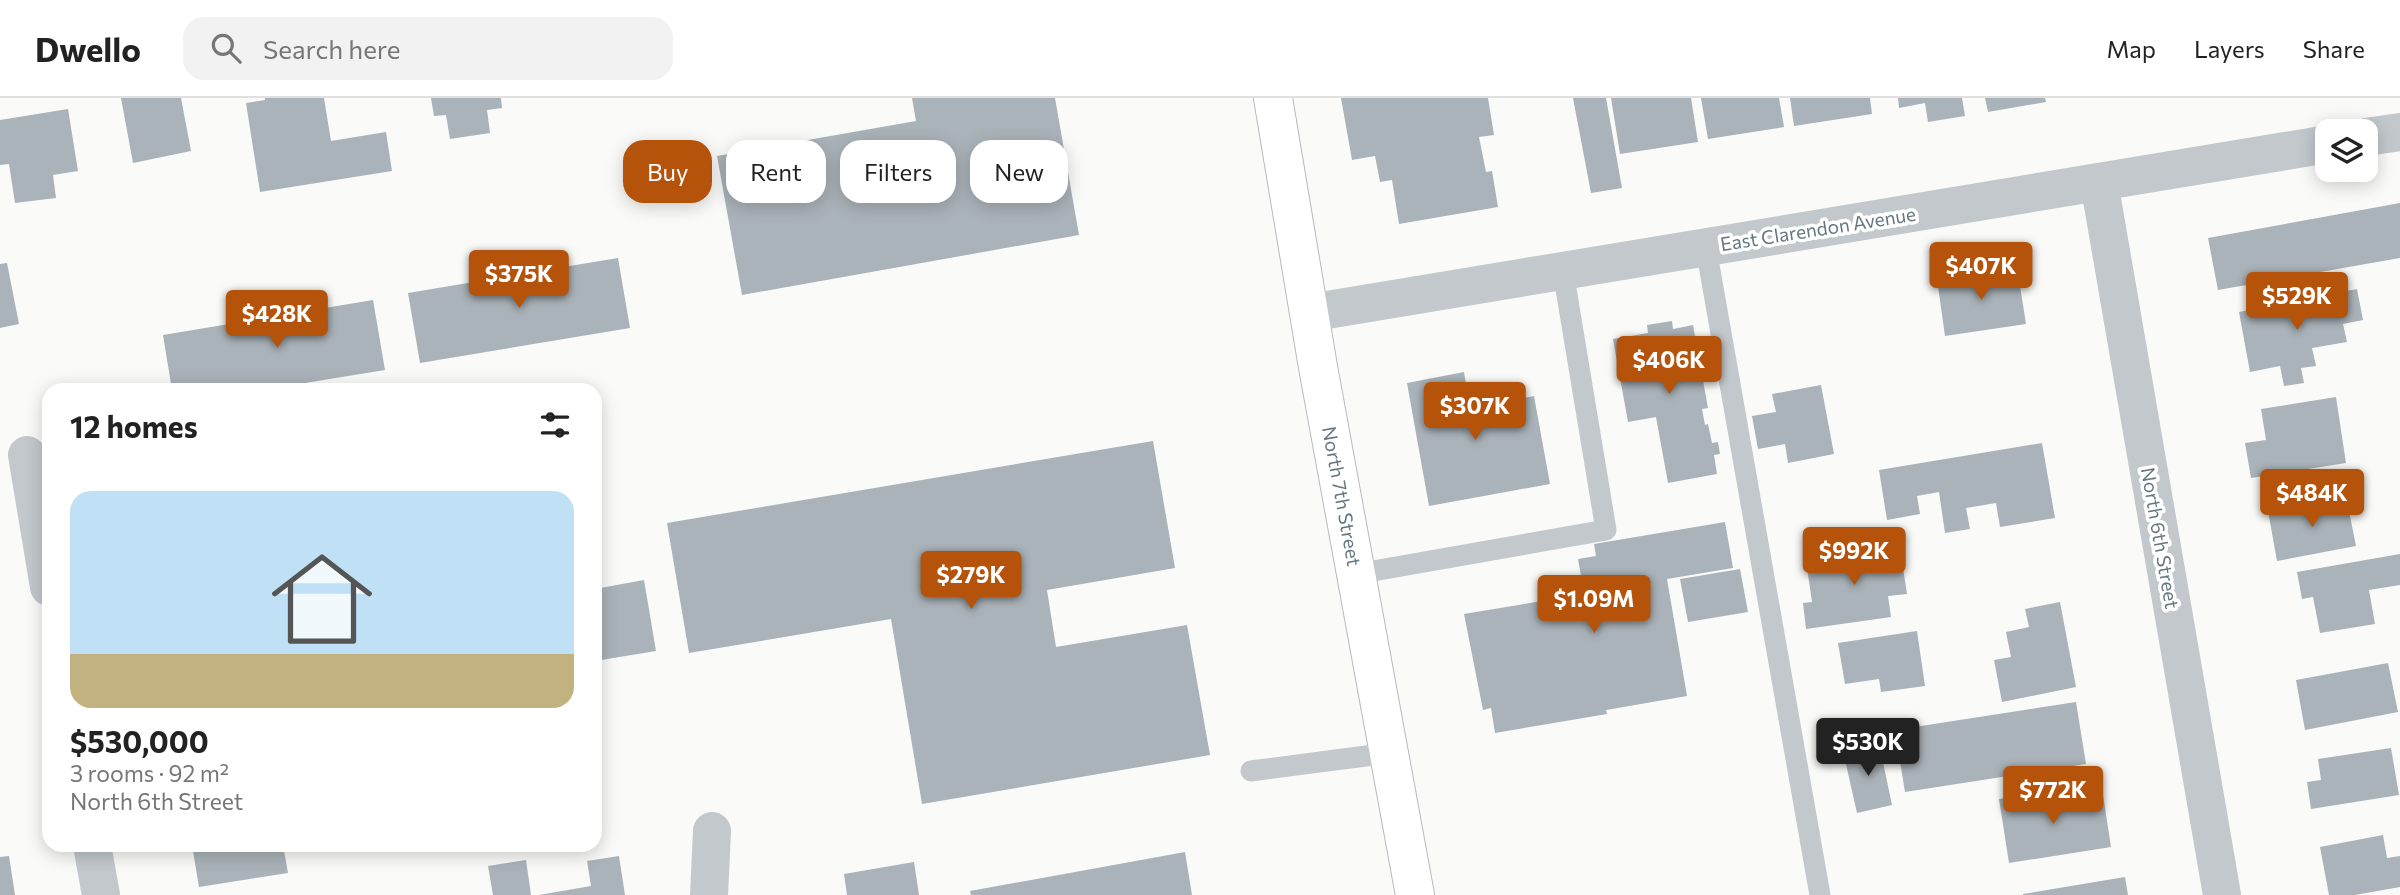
<!DOCTYPE html>
<meta charset="utf-8">
<style>
body{margin:0;font-family:Commissioner,sans-serif;background:#f2f2f2;color:#222;height:100vh;display:flex;flex-direction:column;font-size:26px;white-space:nowrap}
*{box-sizing:border-box;margin:0}
p{font-size:23px;color:#767676}
.icon{flex:none;width:38px;height:38px;fill:none;stroke:currentColor;stroke-width:2;stroke-linecap:round;stroke-linejoin:round}
.map{position:relative;flex:1;overflow:hidden}
.panel{position:absolute;left:42px;top:285px;width:560px;height:469px;display:flex;flex-direction:column;background:#fff;border-radius:21px;box-shadow:0 4px 18px #0003}
.panel>*{flex:none}
.hud{position:absolute;left:623px;top:42px;width:665px;height:63px;display:flex;gap:14px}
.fabs{position:absolute;left:2315px;top:21px;display:grid;gap:14px}
.fabs a{display:grid;place-items:center;width:63px;height:63px;border-radius:14px;background:#fff;box-shadow:0 4px 18px #0003;font-size:35px}
.price{position:absolute;translate:-50% -60px;padding:0 16px;border-radius:7px;background:#b45309;color:#fff;font-size:23px;line-height:46px;filter:drop-shadow(0 2px 4px #0008)}
.price::after{content:'';position:absolute;left:50%;top:42px;width:21px;height:16px;margin-left:-10px;background:inherit;clip-path:polygon(0 0,100% 0,50% 100%)}
.price.selected{background:#222;color:#fff}
ul{padding:0;list-style:none}
li{display:grid;align-content:center;gap:14px;height:371px;padding:0 28px}
li span{display:grid;place-items:center;height:217px;border-radius:21px;color:#555}
li>.icon{margin-inline-start:auto}
span .icon{width:126px;height:126px;fill:#fffc;stroke-width:1}
li b{font-size:30px}
h2{display:flex;justify-content:space-between;align-items:center;height:84px;padding:0 28px;font-size:30px}
.tag{padding:0 24px;border-radius:21px;background:#fff;box-shadow:0 4px 18px #0003;font-size:24px;line-height:63px}
.tag.selected{background:#b45309;color:#fff}
header{display:flex;align-items:center;gap:42px;box-sizing:border-box;height:98px;padding:0 35px;background:#fff;border-bottom:2px solid #e0e0e0}
header strong{font-size:33px}
nav{display:flex;gap:38px;margin-inline-start:auto;font-size:24px}
.search{width:490px;height:63px;background:#f2f2f2;display:flex;align-items:center;gap:18px;box-sizing:border-box;padding:0 24px;border-radius:21px;color:#767676;font-size:26px}
.map>svg:first-child{display:block}
.building{fill:#aab3b9}
.lines{fill:none;stroke-linecap:round;stroke-linejoin:round}
.primary-casing{stroke:#b5babe;stroke-width:40}
.service{stroke:#c3c8cc;stroke-width:21}
.minor{stroke:#c3c8cc;stroke-width:38}
.primary{stroke:#fff;stroke-width:38}
.labels{text-anchor:middle;stroke-width:7;stroke-linejoin:round;paint-order:stroke}
.street-label{font-size:19px;fill:#657683;stroke:#fff}
</style>
<header>
<strong>Dwello</strong>
<div class="search"><svg class="icon" aria-label="search" viewBox="0 0 24 24"><circle cx="10" cy="10" r="6"/><path d="M15 15l6 6"/></svg>Search here</div>
<nav><a>Map</a><a>Layers</a><a>Share</a></nav>
</header>
<div class="map">
<svg width="2400" height="797" viewBox="0 0 2400 797">
<rect width="100%" height="100%" fill="#fafaf8"/>
<path class="building" d="M 121,0 L 181,0 L 191,53 L 133,65 Z
M 265,0 L 324,0 L 331,43 L 386,34 L 392,73 L 260,94 L 246,5 L 265,2 Z
M 431,0 L 501,0 L 502,10 L 487,12 L 490,35 L 450,41 L 446,17 L 434,18 Z
M 912,0 L 1055,0 L 1079,137 L 742,197 L 717,58 L 916,23 Z
M 1341,0 L 1488,0 L 1494,37 L 1479,39 L 1486,74 L 1492,73 L 1498,109 L 1399,126 L 1392,82 L 1380,84 L 1375,58 L 1352,62 Z
M 1573,0 L 1606,0 L 1622,90 L 1591,95 Z
M 1611,0 L 1691,0 L 1698,44 L 1620,56 Z
M 1701,0 L 1779,0 L 1784,29 L 1708,41 Z
M 1790,0 L 1870,0 L 1872,16 L 1794,28 Z
M 1898,0 L 1962,0 L 1965,18 L 1928,24 L 1925,5 L 1899,10 Z
M 1985,0 L 2045,0 L 2046,4 L 1988,14 Z
M 68,11 L 78,73 L 53,77 L 56,100 L 15,105 L 9,66 L 0,67 L 0,22 Z
M 2400,105 L 2400,160 L 2218,192 L 2208,140 Z
M 618,160 L 630,230 L 420,265 L 408,195 Z
M 7,165 L 19,226 L 0,230 L 0,166 Z
M 2017,169 L 2026,226 L 1945,238 L 1937,181 Z
M 2357,191 L 2363,222 L 2343,226 L 2347,244 L 2312,250 L 2316,268 L 2301,270 L 2304,285 L 2284,288 L 2280,268 L 2250,274 L 2239,214 Z
M 373,202 L 385,272 L 262,292 L 172,292 L 163,237 Z
M 1672,223 L 1673,231 L 1693,227 L 1708,310 L 1702,311 L 1705,327 L 1708,326 L 1712,345 L 1718,344 L 1720,356 L 1714,357 L 1717,376 L 1668,385 L 1656,319 L 1628,324 L 1613,241 L 1648,235 L 1647,227 Z
M 1464,274 L 1470,310 L 1534,298 L 1550,386 L 1429,408 L 1407,285 Z
M 1821,287 L 1834,356 L 1788,365 L 1785,346 L 1758,351 L 1752,318 L 1776,314 L 1772,296 Z
M 2336,299 L 2346,365 L 2251,380 L 2245,345 L 2266,342 L 2261,311 Z
M 1153,343 L 1175,470 L 1047,492 L 1056,549 L 1187,527 L 1210,657 L 922,706 L 891,521 L 689,555 L 667,425 Z
M 2042,345 L 2055,420 L 2000,429 L 1996,405 L 1966,410 L 1970,431 L 1945,435 L 1939,394 L 1917,398 L 1920,416 L 1887,422 L 1879,372 Z
M 2346,398 L 2356,448 L 2277,463 L 2268,413 Z
M 1725,424 L 1733,470 L 1667,481 L 1687,598 L 1606,612 L 1607,616 L 1495,635 L 1491,610 L 1483,612 L 1464,516 L 1602,493 L 1600,481 L 1582,484 L 1578,461 L 1596,458 L 1594,446 Z
M 1900,449 L 1907,496 L 1888,498 L 1891,519 L 1806,531 L 1803,505 L 1812,504 L 1806,463 Z
M 2400,456 L 2400,487 L 2369,492 L 2375,526 L 2320,535 L 2313,499 L 2302,501 L 2297,474 Z
M 1740,471 L 1748,514 L 1688,524 L 1680,481 Z
M 644,482 L 656,553 L 595,563 L 595,491 Z
M 2060,504 L 2076,589 L 2002,604 L 1994,562 L 2011,559 L 2006,534 L 2029,529 L 2025,511 Z
M 1917,533 L 1925,588 L 1881,594 L 1879,581 L 1845,586 L 1838,545 Z
M 2388,565 L 2398,614 L 2305,632 L 2296,582 Z
M 2076,604 L 2086,666 L 1905,694 L 1895,632 Z
M 1879,645 L 1892,707 L 1857,715 L 1843,653 Z
M 2391,650 L 2399,697 L 2311,711 L 2307,684 L 2321,682 L 2318,661 Z
M 2044,694 L 2046,706 L 2103,697 L 2111,749 L 2009,765 L 1999,701 Z
M 595,700 L 601,725 L 595,726 Z
M 2383,737 L 2387,760 L 2400,758 L 2400,789 L 2355,797 L 2329,797 L 2320,749 Z
M 192,747 L 283,747 L 288,775 L 199,789 Z
M 443,747 L 481,747 L 481,749 L 444,754 Z
M 1185,754 L 1192,797 L 971,797 L 970,793 Z
M 9,758 L 15,797 L 0,797 L 0,759 Z
M 619,758 L 625,797 L 539,797 L 591,788 L 587,763 Z
M 526,762 L 531,797 L 493,797 L 488,768 Z
M 914,764 L 919,797 L 847,797 L 844,776 Z
M 2125,779 L 2128,797 L 2023,797 L 2023,796 Z"/>
<g class="lines">
<g class="primary-casing">
<g id="primary">
<path id="s1" d="M 1273,0 L 1318,269 L 1415,797"/>
</g>
</g>
<path class="service" d="M 1706,150 L 1820,797
M 1356,476 L 1606,432 L 1563,173
M 1251,673 L 1389,655"/>
<path class="minor" d="M 2366,39 L 2400,34
M 2099,84 L 2222,797
M 1309,215 L 2328,46
M 27,357 L 49,489
M 92,747 L 101,797
M 709,797 L 712,733"/>
<use href="#primary" class="primary"/>
</g>
<g class="labels">
<g class="street-label">
<text transform="translate(1818 131) rotate(-9)" y="7">East Clarendon Avenue</text>
<text dy="7" stroke="none"><textPath href="#s1" startOffset="404">North 7th Street</textPath></text>
<text transform="translate(2160 440) rotate(80)" y="7">North 6th Street</text>
</g>
</g>
</svg>
<div class="fabs">
<a><svg class="icon" aria-label="layers" viewBox="0 0 24 24"><path d="M12 4l9 5-9 5-9-5zM3 14l9 5 9-5"/></svg></a>
</div>
<b class="price" style="left:1981px;top:204px">$407K</b>
<b class="price" style="left:519px;top:212px">$375K</b>
<b class="price" style="left:2297px;top:234px">$529K</b>
<b class="price" style="left:277px;top:252px">$428K</b>
<b class="price" style="left:1669px;top:298px">$406K</b>
<b class="price" style="left:1475px;top:344px">$307K</b>
<b class="price" style="left:2312px;top:431px">$484K</b>
<b class="price" style="left:1854px;top:489px">$992K</b>
<b class="price" style="left:971px;top:513px">$279K</b>
<b class="price" style="left:1594px;top:537px">$1.09M</b>
<b class="price selected" style="left:1868px;top:680px">$530K</b>
<b class="price" style="left:2053px;top:728px">$772K</b>
<div class="hud">
<a class="tag selected">Buy</a>
<a class="tag">Rent</a>
<a class="tag">Filters</a>
<a class="tag">New</a>
</div>
<section class="panel">
<h2>12 homes<svg class="icon" aria-label="filters" viewBox="0 0 24 24"><path d="M4 7h16M4 17h16"/><circle cx="9" cy="7" r="2"/><circle cx="15" cy="17" r="2"/></svg></h2>
<ul>
<li><span style="background:linear-gradient(#bfe0f5 75%,#c2b280 0)"><svg class="icon" aria-label="home" viewBox="0 0 24 24"><path d="M3 11l9-7 9 7M6 9v11h12V9"/></svg></span><div><b>$530,000</b><p>3 rooms · 92 m²</p><p>North 6th Street</p></div></li>
</ul>
</section>
</div>
